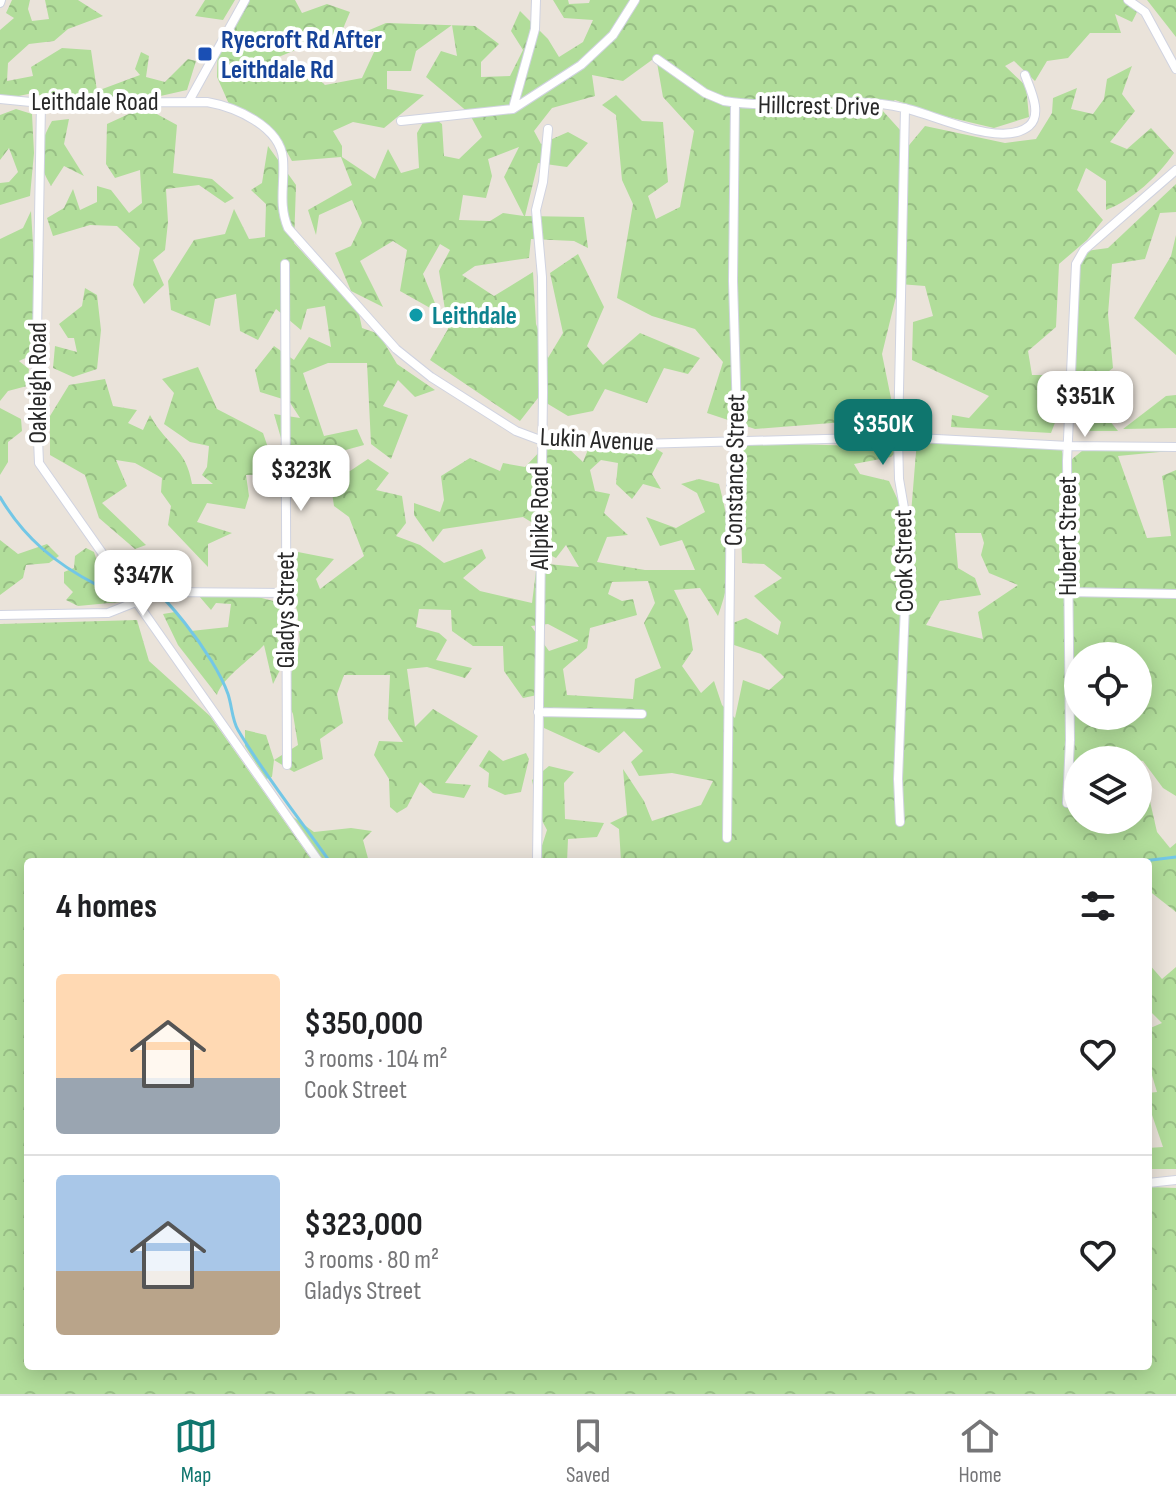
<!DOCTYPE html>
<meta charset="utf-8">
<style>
body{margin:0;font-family:"Sofia Sans Condensed",sans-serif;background:#f6f6f6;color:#202124;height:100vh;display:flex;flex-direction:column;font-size:30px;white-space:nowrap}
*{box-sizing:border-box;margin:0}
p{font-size:26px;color:#757577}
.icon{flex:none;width:44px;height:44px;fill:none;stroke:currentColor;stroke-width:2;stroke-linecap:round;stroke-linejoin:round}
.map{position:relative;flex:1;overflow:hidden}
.side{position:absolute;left:24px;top:858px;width:1128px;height:512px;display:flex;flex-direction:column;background:#fff;border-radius:8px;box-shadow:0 4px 20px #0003}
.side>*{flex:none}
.fabs{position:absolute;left:1064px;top:642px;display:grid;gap:16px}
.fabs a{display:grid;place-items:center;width:88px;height:88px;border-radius:50%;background:#fff;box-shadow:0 4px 20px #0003;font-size:40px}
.price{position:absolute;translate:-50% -68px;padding:0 18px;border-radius:16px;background:#fff;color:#222;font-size:26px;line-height:52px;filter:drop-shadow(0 2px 4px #0008)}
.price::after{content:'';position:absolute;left:50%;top:48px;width:24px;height:18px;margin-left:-12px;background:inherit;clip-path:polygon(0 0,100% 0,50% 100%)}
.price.current{background:#0f766e;color:#fff}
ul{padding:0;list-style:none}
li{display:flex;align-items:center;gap:24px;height:200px;padding:0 32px}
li+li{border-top:2px solid #e0e0e0}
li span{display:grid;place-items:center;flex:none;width:224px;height:160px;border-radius:8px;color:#555}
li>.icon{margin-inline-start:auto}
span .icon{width:96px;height:96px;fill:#fffc;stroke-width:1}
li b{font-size:34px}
h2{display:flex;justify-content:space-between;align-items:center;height:96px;padding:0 32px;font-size:34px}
.tabs{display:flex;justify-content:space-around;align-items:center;height:112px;border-top:2px solid #e0e0e0;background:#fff;font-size:22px;color:#757577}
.tabs a{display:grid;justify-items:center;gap:4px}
.tabs .current{color:#0f766e}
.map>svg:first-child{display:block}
.forest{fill:url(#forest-crowns);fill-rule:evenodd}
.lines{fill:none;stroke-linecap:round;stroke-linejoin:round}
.stream{stroke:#73c7e6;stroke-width:3}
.minor-casing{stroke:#d0d3e0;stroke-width:10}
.minor{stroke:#fff;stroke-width:8}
.transit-dot{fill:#1a4fb4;stroke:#fff;stroke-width:3}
.culture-dot{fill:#0f9aa8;stroke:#fff;stroke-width:3}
.labels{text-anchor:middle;stroke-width:8;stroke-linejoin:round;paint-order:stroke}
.transit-label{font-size:26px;font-weight:bold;fill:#164399;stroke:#fff;text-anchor:start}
.street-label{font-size:26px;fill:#282828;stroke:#fff}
.culture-label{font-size:26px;font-weight:bold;fill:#0d838f;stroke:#fff;text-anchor:start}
</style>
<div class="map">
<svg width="1176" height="1394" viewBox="0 0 1176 1394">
<defs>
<pattern id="forest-crowns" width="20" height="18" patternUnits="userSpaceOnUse" patternTransform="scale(2)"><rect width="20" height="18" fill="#b1dd9a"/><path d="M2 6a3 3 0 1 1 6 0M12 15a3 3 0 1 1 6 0" fill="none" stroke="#98be85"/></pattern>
</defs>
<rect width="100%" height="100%" fill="#eae3da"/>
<path class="forest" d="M 12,0 L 30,0 L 28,9 L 32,21 L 49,19 L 45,0 L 78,0 L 103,16 L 68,29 L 54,41 L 29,44 L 8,63 L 7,81 L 33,76 L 31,67 L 62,48 L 91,50 L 97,91 L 140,75 L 135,69 L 141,52 L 149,56 L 146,77 L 165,82 L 188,59 L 196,61 L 187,90 L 156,97 L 55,100 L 33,93 L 9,98 L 0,95 L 0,30 L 14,18 L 6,13 Z
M 205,0 L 235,0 L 223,20 L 195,16 Z
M 250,0 L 295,0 L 302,13 L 327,4 L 350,12 L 342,31 L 276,58 L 279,75 L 310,71 L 325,85 L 362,78 L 375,50 L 367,31 L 386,23 L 475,26 L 499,44 L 481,62 L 481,77 L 510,76 L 523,50 L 511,31 L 520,11 L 548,39 L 559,57 L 583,42 L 593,20 L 564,18 L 553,0 L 568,0 L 569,4 L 589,3 L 590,0 L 1123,0 L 1139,8 L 1132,22 L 1115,14 L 1121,33 L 1090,33 L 1068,58 L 1047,61 L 1035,81 L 1014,61 L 1005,66 L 1026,86 L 1029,117 L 994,128 L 935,114 L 895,100 L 882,110 L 901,131 L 900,156 L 925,126 L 1005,143 L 1036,139 L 1052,113 L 1053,98 L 1077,88 L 1071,109 L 1093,114 L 1104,99 L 1107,79 L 1132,66 L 1122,94 L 1135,111 L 1110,142 L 1127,149 L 1151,128 L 1174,153 C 1157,177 1134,199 1106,210 L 1106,181 L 1086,168 L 1077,190 L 1103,220 L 1087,240 L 1059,264 L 1056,327 L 1028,351 L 1032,375 L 1054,375 L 1064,399 L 1051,433 L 951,427 L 952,415 L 969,418 L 989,396 L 912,360 L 913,322 L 933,316 L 925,286 L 899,284 L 882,354 L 895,418 L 755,429 L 707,413 L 723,362 L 695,329 L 652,316 L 617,298 L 633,204 L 622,180 L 616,115 L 602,105 L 616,95 L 642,121 L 663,122 L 668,182 L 648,196 L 656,219 L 680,207 L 694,131 L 663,97 L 656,57 L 623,81 L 592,75 L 595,96 L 552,108 L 534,131 L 541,144 L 568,132 L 588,143 L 567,167 L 538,163 L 525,216 L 584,217 L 588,248 L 574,241 L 531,239 L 529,258 L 475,266 L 462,275 L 494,296 L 533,272 L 536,324 L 548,358 L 563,333 L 550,273 L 578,254 L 604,307 L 587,346 L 603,365 L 640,333 L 700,358 L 688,374 L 664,368 L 647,403 L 605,389 L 593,411 L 568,416 L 538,398 L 520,421 L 430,360 L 448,329 L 439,271 L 450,250 L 440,244 L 423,274 L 439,313 L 400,291 L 407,250 L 393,241 L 360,261 L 383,307 L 351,291 L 335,253 L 351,246 L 362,223 L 352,200 L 319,215 L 316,235 L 308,210 L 352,185 L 341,157 L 292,161 C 276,131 262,115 229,104 L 217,77 L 218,38 L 231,28 ZM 452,25 L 457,56 L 441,51 L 426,77 L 469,113 L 482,137 L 459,159 L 444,156 L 442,124 L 428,114 L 417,133 L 419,168 L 401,173 L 388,149 L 375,179 L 342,157 L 342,146 L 333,131 L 353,122 L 384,128 L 424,95 L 387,89 L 387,71 L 411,71 L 416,51 ZM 519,147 L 504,177 L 524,216 L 503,213 L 490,221 L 459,220 L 463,195 L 486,198 L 492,176 L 488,159 Z
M 1147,0 L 1176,0 L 1176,37 Z
M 144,107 L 177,125 L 173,173 L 212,179 L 234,198 L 225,203 L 199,185 L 166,189 L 168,222 L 165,250 L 153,260 L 164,285 L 144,304 L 133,285 L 140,248 L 117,226 L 90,225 L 53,236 L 47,218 L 64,208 L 73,189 L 80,210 L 97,202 L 97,186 L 111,190 L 129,213 L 142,203 L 140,170 L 115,178 L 106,164 L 107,124 Z
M 16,109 L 32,114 L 34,153 L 30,196 L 0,205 L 0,183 L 9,182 L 18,172 L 9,148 L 0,160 L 0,115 Z
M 69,119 L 64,144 L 84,176 L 64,166 L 51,186 C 36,161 38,146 52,121 Z
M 268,146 L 296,185 L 294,243 L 359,314 L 362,328 L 379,334 L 397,364 L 435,390 L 415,397 L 398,380 L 383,406 L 408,415 L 391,459 L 371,444 L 367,363 L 328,363 L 303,373 L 324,436 L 357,429 L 364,445 L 298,463 L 287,459 L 274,414 L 300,418 L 289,401 L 260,392 L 255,370 L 274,346 L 294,360 L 309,337 L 331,347 L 325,306 L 307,309 L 301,330 L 276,309 L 258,340 L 240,331 L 236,294 L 215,299 L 210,326 L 171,310 L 168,281 L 194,240 L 225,234 L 234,209 L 249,239 L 265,237 L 266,204 L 251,190 L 262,183 Z
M 1176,184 L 1176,212 L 1160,213 L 1145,259 L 1112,264 L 1108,314 L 1113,368 L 1096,381 L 1109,420 L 1118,431 L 1084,431 L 1076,413 L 1076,276 L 1086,251 L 1108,248 Z
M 31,211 L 36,295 L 32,355 L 19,361 L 29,369 L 27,386 L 8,391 L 0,401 L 0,239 L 23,228 Z
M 1176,235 L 1176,355 L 1134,318 L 1171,256 Z
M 85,288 L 97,295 L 101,330 L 97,369 L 73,377 L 53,368 L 55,346 L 77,352 L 74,338 L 68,338 L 59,324 L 82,306 Z
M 198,367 L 217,409 L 263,433 L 277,474 L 246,475 L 249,496 L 245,509 L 207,503 L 197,522 L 232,533 L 208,544 L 208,567 L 168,525 L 171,506 L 161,492 L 162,478 L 135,463 L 116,460 L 127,486 L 102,503 L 146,545 L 135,549 L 99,518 L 85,475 L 50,455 L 50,416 L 69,385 L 105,379 L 113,406 L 137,410 L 128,423 L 143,430 L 150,415 C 167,447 186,447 192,484 L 213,484 L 202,475 L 207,467 L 209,446 L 190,442 L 164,424 L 174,393 L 162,379 Z
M 1176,395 L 1176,428 L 1123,429 L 1166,396 Z
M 0,408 L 21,419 L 22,431 L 8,442 L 8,462 L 0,475 Z
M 917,440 L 1060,445 L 1066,464 L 1088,446 L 1170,451 L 1118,456 L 1147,538 L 1171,536 L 1162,476 L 1176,470 L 1176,796 L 1163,788 L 1143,761 L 1106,756 L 1105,760 L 1078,760 L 1078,820 L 1138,820 L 1138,794 L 1149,797 L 1157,832 L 1170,848 L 1176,843 L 1176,912 L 1148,890 L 1148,862 L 618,862 L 621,861 L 619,829 L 610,823 L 627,815 L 623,769 L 644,801 L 652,821 L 701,805 L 713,781 L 672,773 L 639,776 L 631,762 L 643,751 L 624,731 L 599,753 L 544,728 L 542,694 L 523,698 L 504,671 L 503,646 L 473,646 L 452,631 L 451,610 L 419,609 L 416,627 L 439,633 L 447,640 L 436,660 L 472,668 L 465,678 L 427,667 L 407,669 L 415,727 L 433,709 L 478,736 L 445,783 L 471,785 L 464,798 L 433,793 L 420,782 L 407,807 L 397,813 L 390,807 L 389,779 L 374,755 L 379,741 L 403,742 L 388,719 L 390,675 L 344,675 L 337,694 L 343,723 L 320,739 L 323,759 L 294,772 L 274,760 L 272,777 L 266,779 L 245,746 L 245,730 L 266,735 L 274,760 L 298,745 L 293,714 L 285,696 L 300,641 L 297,610 L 288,584 L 298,552 L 334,559 L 316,579 L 320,589 L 364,556 L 349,517 L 334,506 L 328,467 L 350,471 L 368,459 L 389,473 L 376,490 L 402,496 L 406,523 L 396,536 L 420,545 L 444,563 L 482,549 L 486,558 L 463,578 L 480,591 L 532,603 L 537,563 L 579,567 L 566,545 L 556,558 L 534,547 L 541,528 L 523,517 L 443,529 L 433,542 L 414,515 L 414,503 L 440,512 L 444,500 L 441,476 L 470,458 L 500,471 L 503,463 L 525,467 L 544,447 L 568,448 L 583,462 L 589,447 L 655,448 L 663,453 L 652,474 L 661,489 L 643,484 L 632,499 L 616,484 L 618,463 L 601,460 L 590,470 L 595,491 L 610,494 L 604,513 L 628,535 L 607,537 L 597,562 L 645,570 L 695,570 L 682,540 L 660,546 L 646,517 L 676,528 L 705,512 L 697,493 L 681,484 L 699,479 L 719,484 C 732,536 736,565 718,616 L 700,588 L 674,590 L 688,619 L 693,650 L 682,666 L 701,693 L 714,681 L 722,705 L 735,718 L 743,680 L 769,690 L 784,677 L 761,654 L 731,644 L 725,626 L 746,618 L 778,635 L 781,622 L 754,596 L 782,578 L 764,564 L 742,563 L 739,453 L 751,443 L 900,447 L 891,457 L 854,464 L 860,474 L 889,481 L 910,526 ZM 955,533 L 981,533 L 984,543 L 981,555 L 989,573 L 1018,585 L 978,612 L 983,639 L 926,625 L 940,601 L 981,595 L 975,578 L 958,568 ZM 648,581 L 655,603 L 644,623 L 661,668 L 635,679 L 633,699 L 567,695 L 563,669 L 587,648 L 590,628 L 637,615 L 633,599 L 622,601 L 608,594 L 612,582 ZM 548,624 L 578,640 L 578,641 L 549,651 L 531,626 ZM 1078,656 L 1138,656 L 1138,716 L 1078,716 Z
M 0,540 L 18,554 L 47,544 L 59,556 L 49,563 L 26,565 L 23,578 L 0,595 Z
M 86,548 L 94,552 L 107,593 L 124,593 L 120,602 L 78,606 L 66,600 L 73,592 L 64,583 L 64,572 L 74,568 L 75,556 Z
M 243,593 L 281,603 L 282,637 L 294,642 L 273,684 L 264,645 C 250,660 222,678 217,695 L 178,645 L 163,614 L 175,612 L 191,631 L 228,627 L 231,604 L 216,603 L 211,610 L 199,596 Z
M 137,620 L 149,661 L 210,716 L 313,862 L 28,862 L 28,1366 L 1148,1366 L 1148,1187 L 1176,1188 L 1176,1394 L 0,1394 L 0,624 Z
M 489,750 L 503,761 L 526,753 L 529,759 L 521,792 L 505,795 L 488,787 L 489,773 L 479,766 Z
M 549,766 L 574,772 L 564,783 L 565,819 L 604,823 L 597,837 L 568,839 L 567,862 L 540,862 L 538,858 L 547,830 L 539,815 L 532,780 Z
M 292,816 L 314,832 L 351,828 L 372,831 L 363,840 L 369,862 L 318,862 Z
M 1148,963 L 1162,979 L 1176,967 L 1176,1169 L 1148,1169 L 1148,1148 L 1163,1147 L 1151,1112 L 1148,1112 L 1148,1093 L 1157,1092 L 1148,1062 L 1148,1029 L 1162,1023 L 1148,1009 Z"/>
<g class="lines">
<path class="stream" d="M 0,497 C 24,538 56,564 97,585
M 124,568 C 160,583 215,657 228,694 C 232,706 232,720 238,730 C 265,776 299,818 330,862
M 1135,862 L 1176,857"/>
<g class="minor-casing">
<path id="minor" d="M 1128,0 L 1145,12 L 1176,69
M 0,3 L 1,0
M 657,59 L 705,93 L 724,101 C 783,111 845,94 904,108 C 933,114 1002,149 1029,126 C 1043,114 1030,89 1025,75
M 0,99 L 41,103 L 207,102 C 235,107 280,126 283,159 C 285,184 278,204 288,228 L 396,349 L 431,377 L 516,431 L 540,440 L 639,444 L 898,437 L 1069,446 L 1176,447
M 189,101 L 245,0
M 41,103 L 36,391 L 39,463 L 319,862
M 513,108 L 535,29 L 536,0
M 401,121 L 513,109 L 581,65 L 613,35 L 635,0
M 285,264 L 287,765
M 1068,592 L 1176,594
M 0,615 L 108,613 L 161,592 L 285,593
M 538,712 L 642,714
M 1067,803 L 1070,740 L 1067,461 L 1076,264 L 1084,250 L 1176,170
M 900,822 L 898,779 L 908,531 L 899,479 L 898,437 L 905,108
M 727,838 L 731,484 L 737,416 L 733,281 L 735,103
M 537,862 L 543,393 L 542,277 L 536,210 L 543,182 L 548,129
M 1148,1183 L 1176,1180"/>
</g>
<use href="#minor" class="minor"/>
</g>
<rect class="transit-dot" x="197" y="46" width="16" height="16" rx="4"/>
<circle class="culture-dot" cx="416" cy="315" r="8"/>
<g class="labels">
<g class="transit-label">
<text x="221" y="48">Ryecroft Rd After<tspan x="221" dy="30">Leithdale Rd</tspan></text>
</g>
<g class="street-label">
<text x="95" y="110">Leithdale Road</text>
<text transform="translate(819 105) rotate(1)" y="9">Hillcrest Drive</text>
<text transform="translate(37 383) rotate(-90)" y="9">Oakleigh Road</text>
<text transform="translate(597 439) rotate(3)" y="9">Lukin Avenue</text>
<text transform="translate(734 470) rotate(-89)" y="9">Constance Street</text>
<text transform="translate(539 518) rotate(-90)" y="9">Allpike Road</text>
<text transform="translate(1067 536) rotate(-90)" y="9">Hubert Street</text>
<text transform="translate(903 561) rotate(-91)" y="9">Cook Street</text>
<text transform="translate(285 610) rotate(-90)" y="9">Gladys Street</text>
</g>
<g class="culture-label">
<text x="432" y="324">Leithdale</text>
</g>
</g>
</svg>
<div class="fabs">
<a><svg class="icon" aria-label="locate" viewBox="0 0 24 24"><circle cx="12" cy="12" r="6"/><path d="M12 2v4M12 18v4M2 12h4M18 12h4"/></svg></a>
<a><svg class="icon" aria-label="layers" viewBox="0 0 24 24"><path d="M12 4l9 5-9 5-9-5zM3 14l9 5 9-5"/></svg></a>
</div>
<b class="price" style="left:1085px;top:439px">$351K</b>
<b class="price current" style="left:883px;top:467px">$350K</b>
<b class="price" style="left:301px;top:513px">$323K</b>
<b class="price" style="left:143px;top:618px">$347K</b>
<section class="side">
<h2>4 homes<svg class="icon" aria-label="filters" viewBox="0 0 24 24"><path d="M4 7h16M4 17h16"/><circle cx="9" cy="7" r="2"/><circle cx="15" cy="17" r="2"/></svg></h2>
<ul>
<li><span style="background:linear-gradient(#ffd9b3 65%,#9aa5b1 0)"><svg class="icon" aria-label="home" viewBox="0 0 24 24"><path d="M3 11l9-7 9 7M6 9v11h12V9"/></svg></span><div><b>$350,000</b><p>3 rooms · 104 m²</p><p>Cook Street</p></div><svg class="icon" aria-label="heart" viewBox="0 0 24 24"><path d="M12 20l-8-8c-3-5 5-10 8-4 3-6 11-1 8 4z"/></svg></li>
<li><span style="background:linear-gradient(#a9c7e8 60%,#b9a48a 0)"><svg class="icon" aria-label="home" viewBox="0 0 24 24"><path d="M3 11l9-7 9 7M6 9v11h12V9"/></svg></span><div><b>$323,000</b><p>3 rooms · 80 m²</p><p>Gladys Street</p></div><svg class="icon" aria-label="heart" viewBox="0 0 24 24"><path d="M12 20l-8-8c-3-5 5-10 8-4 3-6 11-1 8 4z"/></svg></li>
</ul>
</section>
</div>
<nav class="tabs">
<a class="current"><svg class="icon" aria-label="map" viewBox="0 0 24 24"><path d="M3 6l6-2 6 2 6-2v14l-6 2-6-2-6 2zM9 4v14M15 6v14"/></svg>Map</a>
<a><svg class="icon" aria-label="saved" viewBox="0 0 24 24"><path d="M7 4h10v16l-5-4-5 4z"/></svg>Saved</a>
<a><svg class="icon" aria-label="home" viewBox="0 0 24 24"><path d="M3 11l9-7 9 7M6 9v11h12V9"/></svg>Home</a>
</nav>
